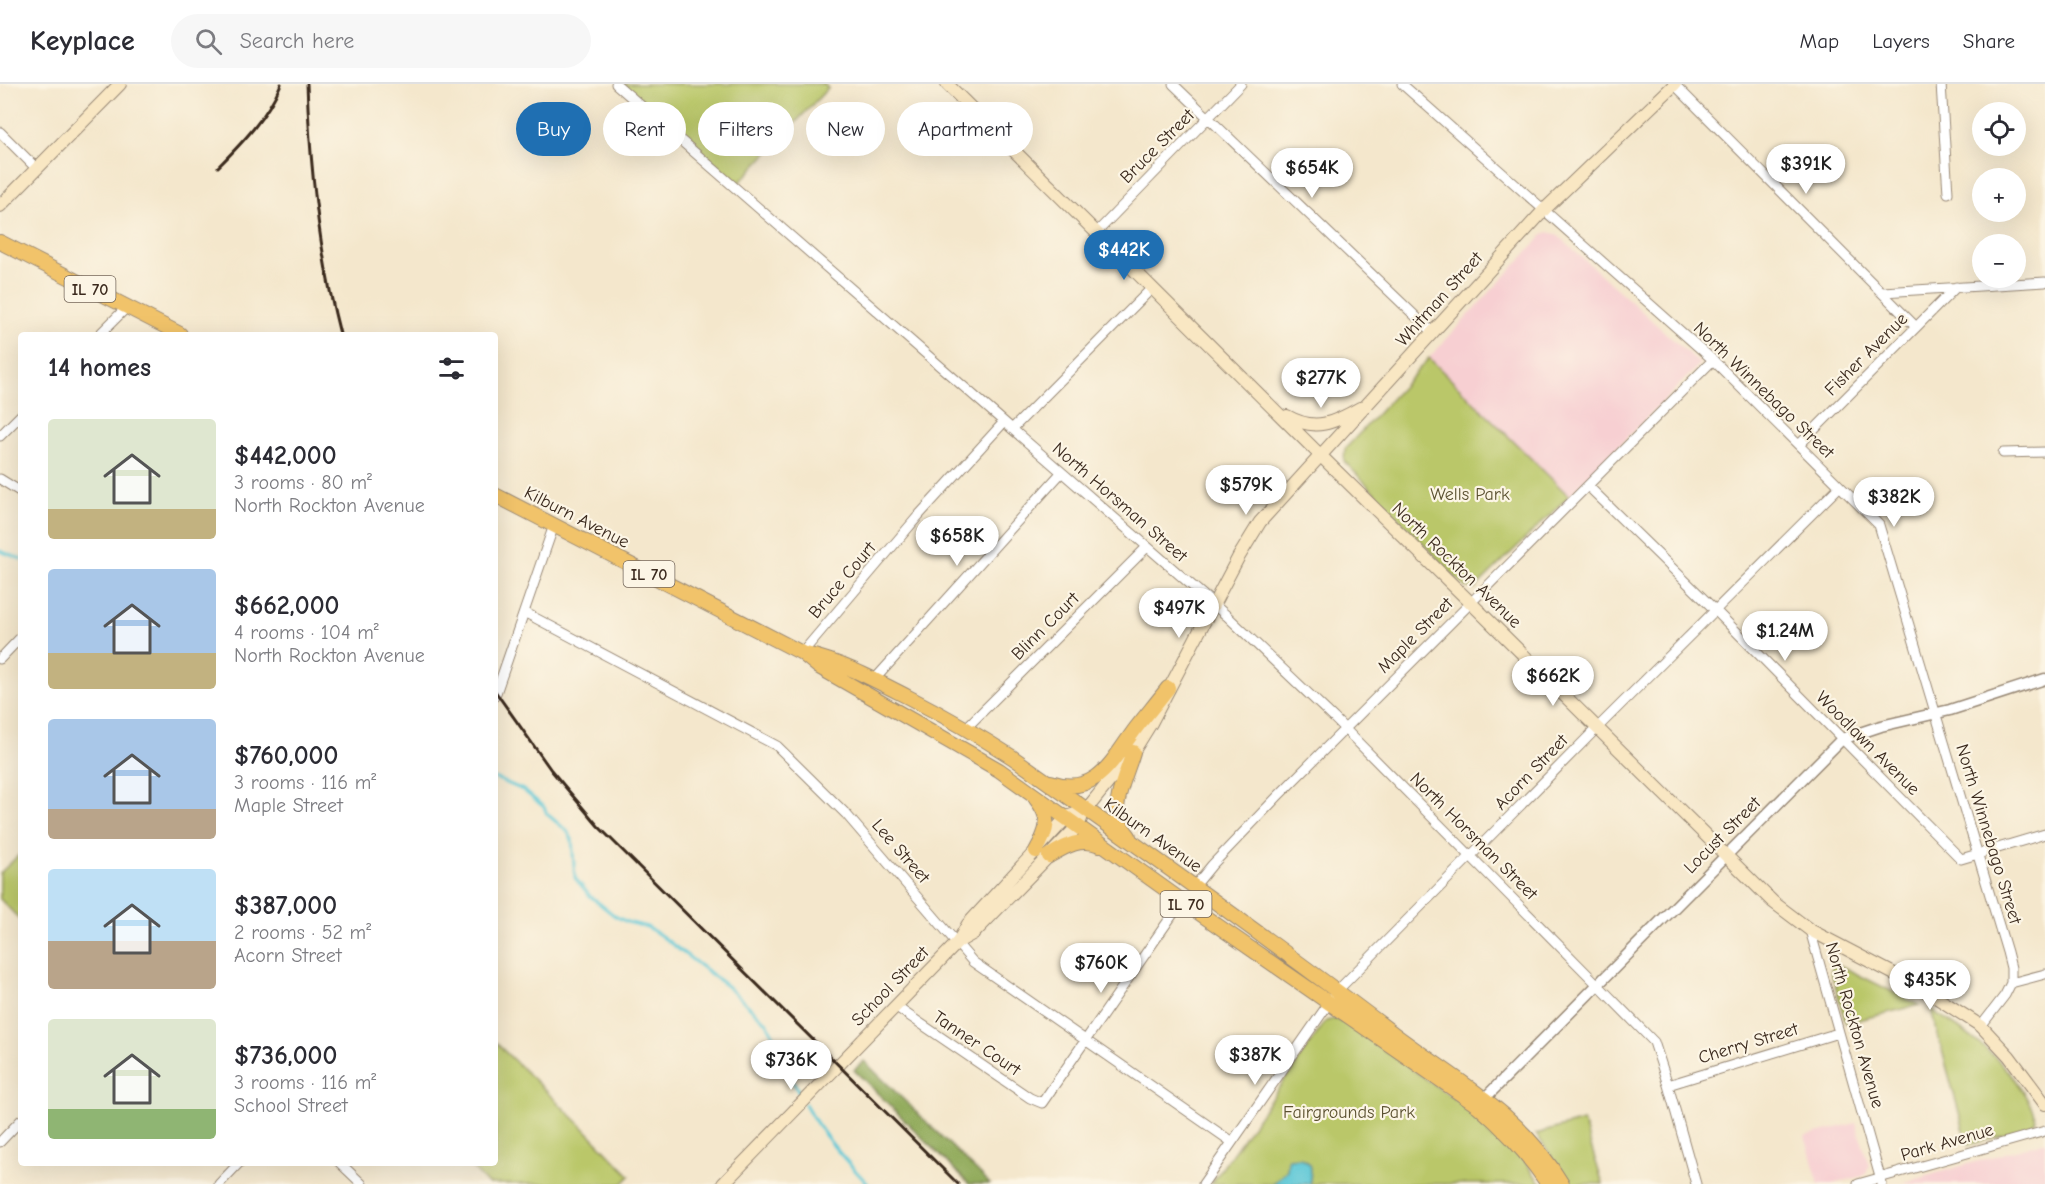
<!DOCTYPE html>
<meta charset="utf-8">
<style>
body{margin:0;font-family:"Comic Neue",sans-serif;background:#f7f7f7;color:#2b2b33;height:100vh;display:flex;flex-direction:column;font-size:22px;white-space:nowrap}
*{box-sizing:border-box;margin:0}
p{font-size:20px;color:#7c7c81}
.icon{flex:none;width:33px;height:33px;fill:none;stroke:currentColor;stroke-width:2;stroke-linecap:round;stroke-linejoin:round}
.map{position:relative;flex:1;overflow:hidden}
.side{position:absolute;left:18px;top:248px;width:480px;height:834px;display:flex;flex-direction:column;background:#fff;border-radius:6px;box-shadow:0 6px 24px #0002}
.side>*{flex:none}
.banner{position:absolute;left:516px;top:18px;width:570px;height:54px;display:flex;gap:12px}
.controls{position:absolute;left:1972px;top:18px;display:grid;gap:12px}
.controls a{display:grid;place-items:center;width:54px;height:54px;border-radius:50%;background:#fff;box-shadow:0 6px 24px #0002;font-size:30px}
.price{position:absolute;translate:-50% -51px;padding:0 14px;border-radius:21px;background:#fff;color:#222;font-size:20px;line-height:39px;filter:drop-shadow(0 2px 3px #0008)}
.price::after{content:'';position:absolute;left:50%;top:36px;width:18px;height:14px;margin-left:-9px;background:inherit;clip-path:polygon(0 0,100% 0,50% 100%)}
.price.current{background:#1f6fb2;color:#fff}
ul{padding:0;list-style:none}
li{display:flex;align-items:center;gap:18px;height:150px;padding:0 30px}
li span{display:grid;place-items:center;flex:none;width:168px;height:120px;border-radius:6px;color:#555}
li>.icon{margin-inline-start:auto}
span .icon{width:72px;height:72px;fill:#fffc;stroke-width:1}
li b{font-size:26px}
h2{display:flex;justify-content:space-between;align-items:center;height:72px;padding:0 30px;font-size:26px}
.pill{padding:0 21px;border-radius:27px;background:#fff;box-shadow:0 6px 24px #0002;font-size:21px;line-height:54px}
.pill.current{background:#1f6fb2;color:#fff}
header{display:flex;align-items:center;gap:36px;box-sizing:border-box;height:84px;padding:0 30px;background:#fff;border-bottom:2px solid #e1e1e2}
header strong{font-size:28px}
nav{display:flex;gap:33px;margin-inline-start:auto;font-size:21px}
.search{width:420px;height:54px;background:#f7f7f7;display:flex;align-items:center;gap:15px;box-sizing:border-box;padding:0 21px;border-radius:33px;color:#7c7c81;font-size:22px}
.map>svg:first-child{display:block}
.built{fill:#f7cfd2}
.green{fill:#bac769;stroke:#7a7844;stroke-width:1.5}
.forest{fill:#93ac5d;stroke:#676b3e;stroke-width:1.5}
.water{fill:#5dc8d7;stroke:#4c797a;stroke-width:1.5}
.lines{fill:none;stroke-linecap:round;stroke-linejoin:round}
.stream{stroke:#5dc8d7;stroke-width:3}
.minor-casing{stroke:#988875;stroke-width:11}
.tertiary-casing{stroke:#988875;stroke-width:13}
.secondary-casing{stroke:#988875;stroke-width:14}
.primary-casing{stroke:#988875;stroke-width:16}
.minor{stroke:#fff;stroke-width:9}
.tertiary{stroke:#fff;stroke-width:10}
.secondary{stroke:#f9e7c3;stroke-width:12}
.primary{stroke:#f1c36a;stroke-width:14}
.rail{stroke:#3b2a1e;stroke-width:3}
.labels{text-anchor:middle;stroke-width:4.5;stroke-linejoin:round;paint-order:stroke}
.shield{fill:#fcf5e5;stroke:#75675a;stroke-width:1.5}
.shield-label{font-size:16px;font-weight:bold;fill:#3b2a1e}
.street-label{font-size:18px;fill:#3b2a1e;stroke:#fcf5e5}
.park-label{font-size:18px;fill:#5b5131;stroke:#fcf5e5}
</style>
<header>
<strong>Keyplace</strong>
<div class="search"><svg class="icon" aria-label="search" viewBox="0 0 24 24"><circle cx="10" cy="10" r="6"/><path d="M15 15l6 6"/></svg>Search here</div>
<nav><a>Map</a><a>Layers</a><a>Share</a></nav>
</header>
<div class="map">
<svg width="2045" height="1100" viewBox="0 0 2045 1100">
<rect width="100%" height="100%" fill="#fcf5e5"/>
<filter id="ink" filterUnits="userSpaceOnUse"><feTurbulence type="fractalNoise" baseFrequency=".0167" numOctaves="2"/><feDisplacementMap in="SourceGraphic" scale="12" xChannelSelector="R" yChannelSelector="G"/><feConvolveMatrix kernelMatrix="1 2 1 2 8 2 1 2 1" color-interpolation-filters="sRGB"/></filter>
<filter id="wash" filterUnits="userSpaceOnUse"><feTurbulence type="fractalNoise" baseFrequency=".008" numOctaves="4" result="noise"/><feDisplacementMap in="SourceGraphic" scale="24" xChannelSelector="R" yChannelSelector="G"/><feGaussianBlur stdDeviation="1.35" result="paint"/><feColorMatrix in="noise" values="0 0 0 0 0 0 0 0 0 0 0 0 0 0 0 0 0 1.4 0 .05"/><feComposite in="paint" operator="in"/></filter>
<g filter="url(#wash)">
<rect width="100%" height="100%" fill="#f4e7cc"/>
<path class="built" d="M 1548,148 L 1556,150 L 1700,280 L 1569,412 L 1429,274 L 1544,150 Z
M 1856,1039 L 1869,1081 L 1866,1089 L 1863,1092 L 1832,1100 L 1819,1100 L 1805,1052 Z
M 2043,1058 L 2045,1058 L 2045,1100 L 1900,1100 Z"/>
<path class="green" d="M 623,0 L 824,0 L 828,4 L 738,100 Z
M 1429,274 L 1569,412 L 1475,504 L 1465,503 L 1344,377 L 1345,365 Z
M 21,769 L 21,837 L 0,815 L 0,789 Z
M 1836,881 L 1841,882 L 1919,921 L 1846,939 L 1831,888 L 1832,884 Z
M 1931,926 C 1974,952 2019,986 2036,1035 L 2032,1043 L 1968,1061 Z
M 1334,935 L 1346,939 L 1487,1038 L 1527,1080 L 1541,1100 L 1211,1100 L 1326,937 Z
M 495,958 L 582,1042 L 630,1092 L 622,1100 L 488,1100 L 467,1079 L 495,1078 Z
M 1583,1037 L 1603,1100 L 1570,1100 L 1536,1050 Z"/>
<path class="forest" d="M 864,977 L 990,1100 L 969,1100 L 854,986 Z"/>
<path class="water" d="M 1300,1074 C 1317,1080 1309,1088 1310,1100 L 1273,1100 L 1287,1086 L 1288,1075 Z"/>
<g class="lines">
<path class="stream" d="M 0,467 L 21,475
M 495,694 L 523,706 L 544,723 L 547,730 L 567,747 L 572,755 L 575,794 L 590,812 L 615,832 L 627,838 L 647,843 L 660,851 L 728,903 L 767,939 L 782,966 L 794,999 L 802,1014
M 805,1020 C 822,1051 844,1075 868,1100"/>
</g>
</g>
<g filter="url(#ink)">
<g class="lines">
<g class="minor-casing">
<path id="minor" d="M 616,0 L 1227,532 L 1334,634 L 1598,901 L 1654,958 L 1668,1001 L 1696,1100
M 1173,0 L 1433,249
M 1402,0 L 1713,276 L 1879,441 L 2007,868 L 2011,884 L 2011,899
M 1674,0 L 1916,243
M 1941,0 L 1948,109
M 0,48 L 37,85
M 1097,148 L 1241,0
M 1883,208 L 2045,198
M 100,250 L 126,224
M 1012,345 L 1152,204
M 0,352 L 21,331
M 1799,361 L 1956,203
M 2003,369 L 2045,368
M 0,395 L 21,408
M 1588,402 L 1715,526 L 1961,775 L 2045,750
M 524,528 L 777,662 L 846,730 L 973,878 L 1232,1058
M 802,569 L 919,431 L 1004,338
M 0,575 L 21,553
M 875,595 L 1061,389
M 495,612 L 554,441
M 966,644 L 1147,463
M 1194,803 L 1212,781 L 1278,712 L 1713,276
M 1810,846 L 1882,1100
M 895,922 L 1030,1014 L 1042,1019 L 1182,817
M 1981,942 L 2005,911 L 2011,899 L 2045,890
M 1668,1001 L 1838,949
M 0,1058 L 21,1036
M 339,1078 L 362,1100
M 219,1100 L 240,1078
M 1203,1100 L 1338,906 L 1596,645 L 1839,403
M 1858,1100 L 2045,1047"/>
</g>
<g class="tertiary-casing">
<path id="tertiary" d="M 1480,1019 L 1842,655 L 1881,642 L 1950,626 L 2045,595"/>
</g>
<g class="secondary-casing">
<path id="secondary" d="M 947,0 L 1321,372 L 1471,519 L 1773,818 L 1810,846 L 1923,905 L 1981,942 L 2009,972 L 2045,1020
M 0,122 L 120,0
M 1287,332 C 1315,348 1334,339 1360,324
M 958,858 L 974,849 L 1078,742 L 1081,735
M 723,1100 L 958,858 L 968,840 L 1067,733 L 1086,726 L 1133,668 L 1151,639 L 1238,474 L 1260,438 L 1545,125 L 1675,0"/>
</g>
<g class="primary-casing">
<path id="primary" d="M 0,158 L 180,250
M 495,411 L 802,569 L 819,583 L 999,686 L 1182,817 L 1478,1022 C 1505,1045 1528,1070 1548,1100
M 806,570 C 842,578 875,596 908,613 C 943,631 978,651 1012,673 C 1140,763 1269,855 1394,950 C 1458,998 1519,1028 1562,1100
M 1051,698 C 1097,714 1114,673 1136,644 C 1147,630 1158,617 1168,604
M 1129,752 C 1125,747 1120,741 1118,735 C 1113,717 1128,686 1133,668
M 1036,767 C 1048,746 1052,735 1036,715
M 1049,772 C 1066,762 1080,753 1100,761"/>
</g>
<use href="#minor" class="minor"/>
<use href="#tertiary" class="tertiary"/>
<use href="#secondary" class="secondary"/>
<use href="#primary" class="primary"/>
<path class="rail" d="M 307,0 C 310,84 319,169 340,250
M 218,83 C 243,58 267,33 281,0
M 495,607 L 551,686 L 598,742 L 958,1100"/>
</g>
</g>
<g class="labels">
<g class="shield">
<rect x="64.5" y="192" width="51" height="26" rx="4.5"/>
<rect x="623.5" y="477" width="51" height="26" rx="4.5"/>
<rect x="1160.5" y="807" width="51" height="26" rx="4.5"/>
</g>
<g class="shield-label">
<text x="90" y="211">IL 70</text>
<text x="649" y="496">IL 70</text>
<text x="1186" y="826">IL 70</text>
</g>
<g class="street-label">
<text transform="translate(1157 62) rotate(-45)" y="6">Bruce Street</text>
<text transform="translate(1439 215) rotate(-48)" y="6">Whitman Street</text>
<text transform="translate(1866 270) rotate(-45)" y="6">Fisher Avenue</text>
<text transform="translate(1764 306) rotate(44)" y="6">North Winnebago Street</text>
<text transform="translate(1120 418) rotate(41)" y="6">North Horsman Street</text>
<text transform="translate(577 433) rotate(27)" y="6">Kilburn Avenue</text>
<text transform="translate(1457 481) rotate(44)" y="6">North Rockton Avenue</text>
<text transform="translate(842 496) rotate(-50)" y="6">Bruce Court</text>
<text transform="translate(1045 542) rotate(-45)" y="6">Blinn Court</text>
<text transform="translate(1415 551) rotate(-45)" y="6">Maple Street</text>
<text transform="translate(1868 659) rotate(45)" y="6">Woodlawn Avenue</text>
<text transform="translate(1531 688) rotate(-46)" y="6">Acorn Street</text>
<text transform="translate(1989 750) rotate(73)" y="6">North Winnebago Street</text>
<text transform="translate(1153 751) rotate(35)" y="6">Kilburn Avenue</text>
<text transform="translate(1722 751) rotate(-45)" y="6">Locust Street</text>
<text transform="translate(1474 752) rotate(45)" y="6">North Horsman Street</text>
<text transform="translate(901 767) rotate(49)" y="6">Lee Street</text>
<text transform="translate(890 902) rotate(-46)" y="6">School Street</text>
<text transform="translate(1855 941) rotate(74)" y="6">North Rockton Avenue</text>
<text transform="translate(977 959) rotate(34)" y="6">Tanner Court</text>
<text transform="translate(1748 959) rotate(-17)" y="6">Cherry Street</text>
<text transform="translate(1947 1058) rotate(-16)" y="6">Park Avenue</text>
</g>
<g class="park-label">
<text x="1470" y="416">Wells Park</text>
<text x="1349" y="1034">Fairgrounds Park</text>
</g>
</g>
</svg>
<div class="controls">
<a><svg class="icon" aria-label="locate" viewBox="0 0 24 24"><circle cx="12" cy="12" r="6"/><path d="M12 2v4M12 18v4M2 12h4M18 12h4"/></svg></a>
<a>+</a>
<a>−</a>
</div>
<b class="price" style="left:1806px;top:111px">$391K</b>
<b class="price" style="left:1312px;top:115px">$654K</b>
<b class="price current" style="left:1124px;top:197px">$442K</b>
<b class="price" style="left:1321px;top:325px">$277K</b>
<b class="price" style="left:1246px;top:432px">$579K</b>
<b class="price" style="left:1894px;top:444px">$382K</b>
<b class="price" style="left:957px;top:483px">$658K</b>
<b class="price" style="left:1179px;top:555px">$497K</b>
<b class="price" style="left:1785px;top:578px">$1.24M</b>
<b class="price" style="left:1553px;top:623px">$662K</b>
<b class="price" style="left:1101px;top:910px">$760K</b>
<b class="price" style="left:1930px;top:927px">$435K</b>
<b class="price" style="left:1255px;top:1002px">$387K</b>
<b class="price" style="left:791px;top:1007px">$736K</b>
<div class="banner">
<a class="pill current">Buy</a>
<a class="pill">Rent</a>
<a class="pill">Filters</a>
<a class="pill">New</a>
<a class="pill">Apartment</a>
</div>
<section class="side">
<h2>14 homes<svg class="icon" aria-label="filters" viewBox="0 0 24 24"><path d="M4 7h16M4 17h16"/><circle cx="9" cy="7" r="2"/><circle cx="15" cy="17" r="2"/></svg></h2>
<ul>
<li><span style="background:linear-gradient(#dfe7d0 75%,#c2b280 0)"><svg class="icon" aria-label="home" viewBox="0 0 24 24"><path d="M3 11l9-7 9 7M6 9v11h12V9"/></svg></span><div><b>$442,000</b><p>3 rooms · 80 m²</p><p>North Rockton Avenue</p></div></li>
<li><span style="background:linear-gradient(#a9c7e8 70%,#c2b280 0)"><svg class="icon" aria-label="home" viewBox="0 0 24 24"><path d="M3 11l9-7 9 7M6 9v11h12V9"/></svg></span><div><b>$662,000</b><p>4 rooms · 104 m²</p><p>North Rockton Avenue</p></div></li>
<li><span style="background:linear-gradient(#a9c7e8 75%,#b9a48a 0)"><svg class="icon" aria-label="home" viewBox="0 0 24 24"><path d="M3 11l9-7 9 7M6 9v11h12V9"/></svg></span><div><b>$760,000</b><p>3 rooms · 116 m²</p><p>Maple Street</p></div></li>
<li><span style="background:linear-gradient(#bfe0f5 60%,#b9a48a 0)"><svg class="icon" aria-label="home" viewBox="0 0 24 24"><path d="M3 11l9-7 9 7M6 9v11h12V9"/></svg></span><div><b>$387,000</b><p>2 rooms · 52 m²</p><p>Acorn Street</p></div></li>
<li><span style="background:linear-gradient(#dfe7d0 75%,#8fb573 0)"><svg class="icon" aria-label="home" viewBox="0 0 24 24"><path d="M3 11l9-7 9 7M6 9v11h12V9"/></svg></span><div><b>$736,000</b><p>3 rooms · 116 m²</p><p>School Street</p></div></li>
</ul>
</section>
</div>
